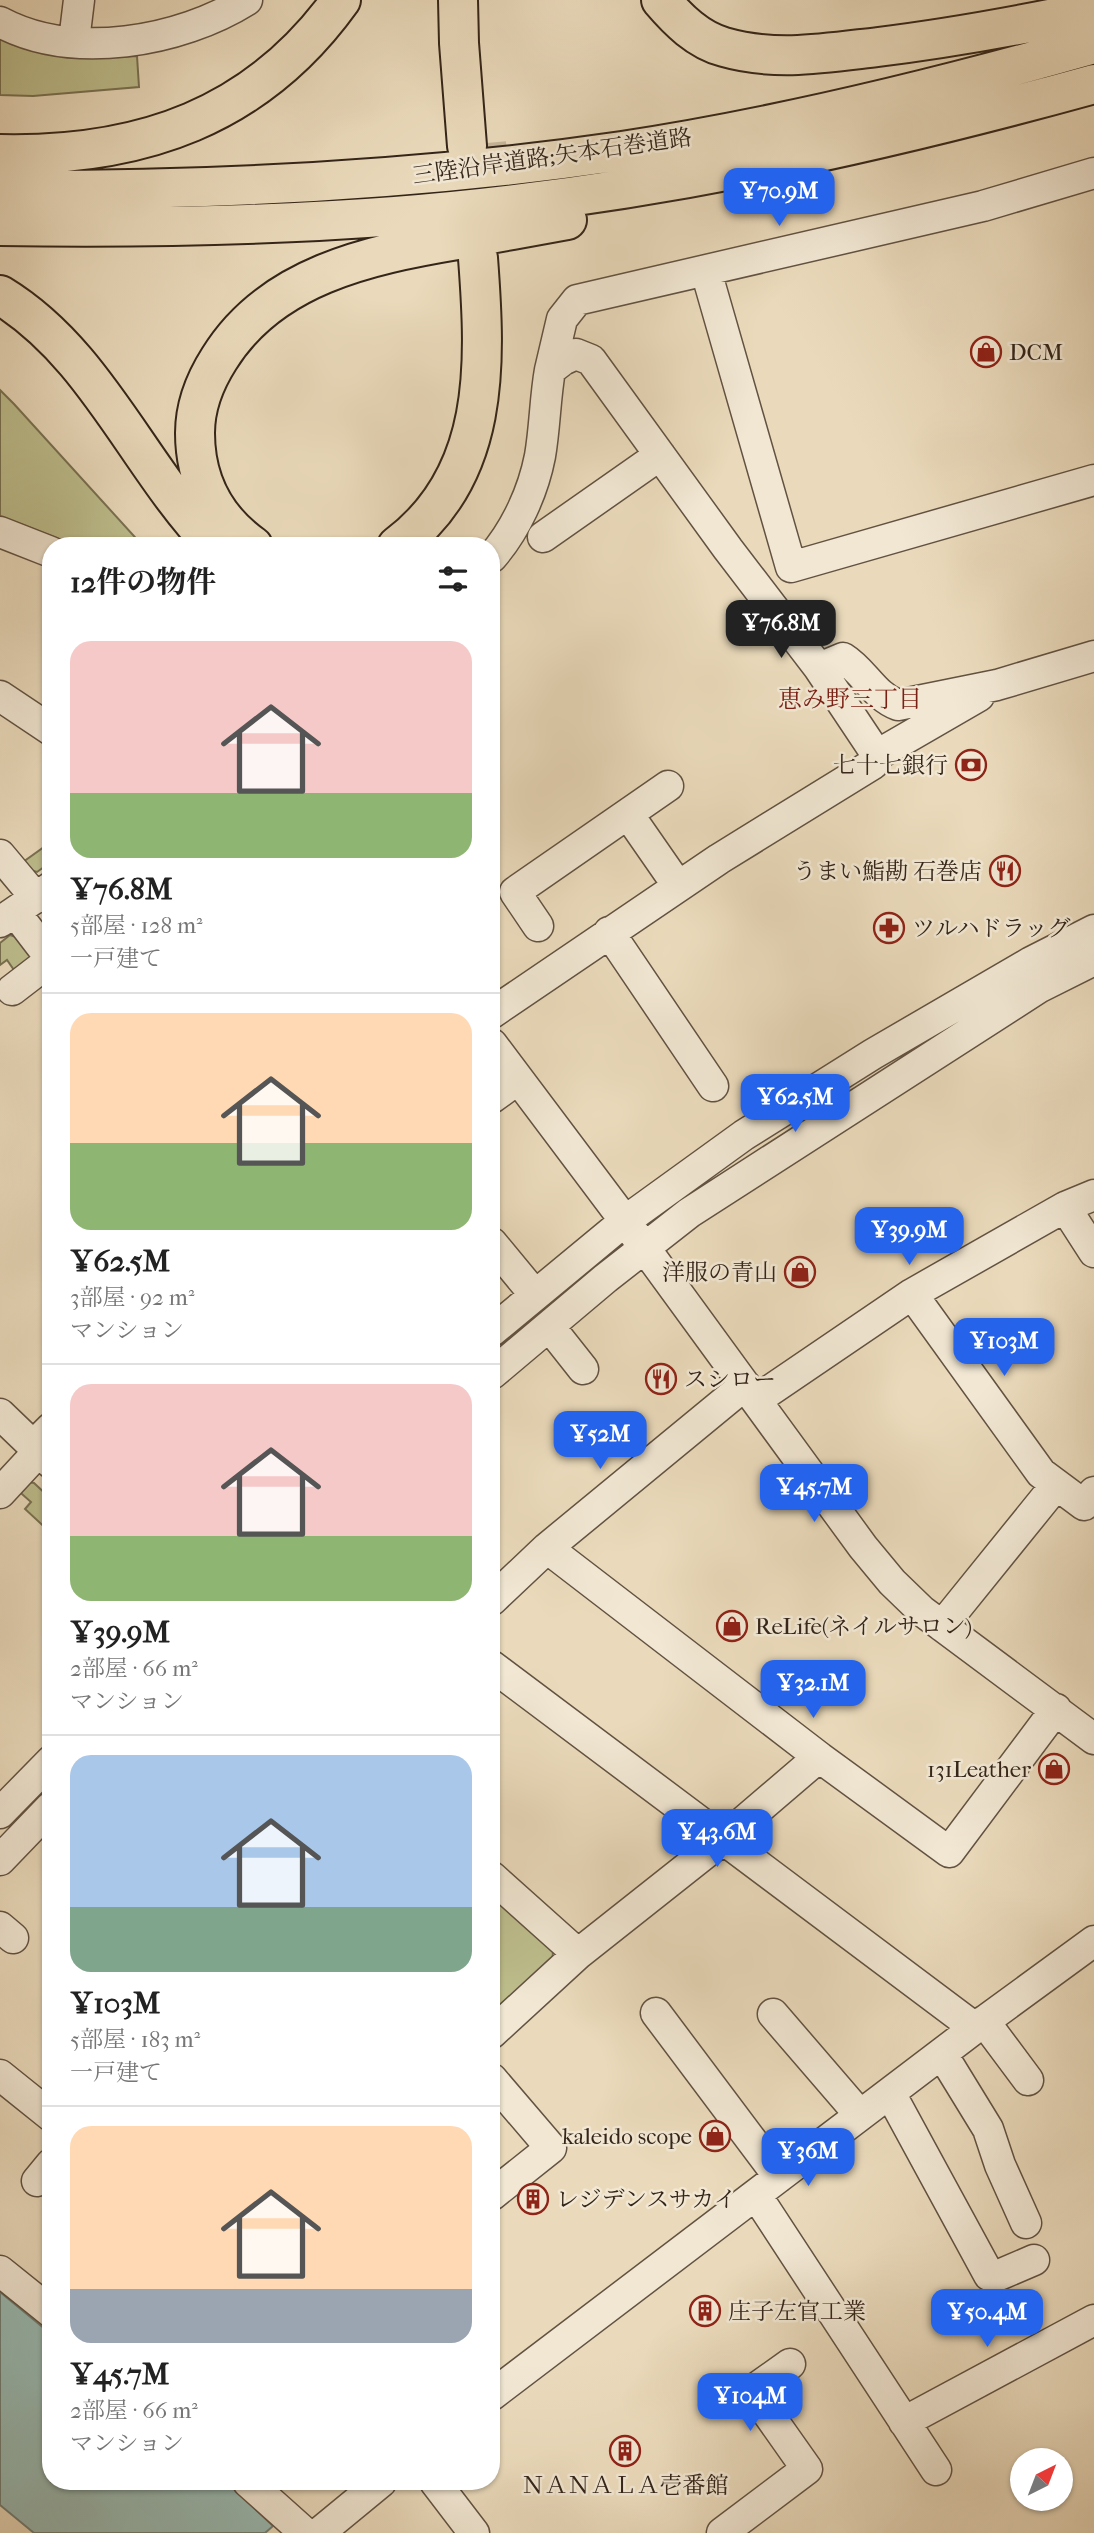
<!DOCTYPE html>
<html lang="ja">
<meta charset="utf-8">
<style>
body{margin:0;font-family:"IM FELL French Canon","Noto Serif JP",serif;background:#f6f6f6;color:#222;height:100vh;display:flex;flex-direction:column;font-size:26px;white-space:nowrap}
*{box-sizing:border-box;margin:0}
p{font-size:23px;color:#767676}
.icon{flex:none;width:38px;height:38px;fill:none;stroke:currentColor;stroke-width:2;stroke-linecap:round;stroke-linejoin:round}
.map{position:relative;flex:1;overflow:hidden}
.panel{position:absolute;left:42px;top:537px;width:458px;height:1953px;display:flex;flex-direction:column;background:#fff;border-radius:28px;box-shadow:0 2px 5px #0004}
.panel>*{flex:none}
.needle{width:46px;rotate:42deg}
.tools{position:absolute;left:1010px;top:2448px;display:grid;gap:14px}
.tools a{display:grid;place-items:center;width:63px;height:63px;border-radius:50%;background:#fff;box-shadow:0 2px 5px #0004;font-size:35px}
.price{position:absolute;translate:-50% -60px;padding:0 16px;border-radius:14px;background:#2563eb;color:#fff;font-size:23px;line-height:46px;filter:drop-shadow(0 2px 4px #0008)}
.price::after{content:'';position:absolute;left:50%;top:42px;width:21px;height:16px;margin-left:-10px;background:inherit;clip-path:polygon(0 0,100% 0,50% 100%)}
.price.on{background:#222;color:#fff}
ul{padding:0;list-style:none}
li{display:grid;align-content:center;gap:14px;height:371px;padding:0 28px}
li+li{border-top:2px solid #e0e0e0}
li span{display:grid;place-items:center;height:217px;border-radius:21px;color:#555}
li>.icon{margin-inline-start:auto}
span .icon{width:126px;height:126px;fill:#fffc;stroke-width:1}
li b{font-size:30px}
h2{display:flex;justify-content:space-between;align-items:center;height:84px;padding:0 28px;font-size:30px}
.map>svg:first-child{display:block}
.green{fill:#bdbd8c;stroke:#787152;stroke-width:2}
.water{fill:#98bab3;stroke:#707e75;stroke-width:2}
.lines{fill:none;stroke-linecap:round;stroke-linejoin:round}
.highway-tunnel{stroke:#c6b69b;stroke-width:38;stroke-dasharray:38 19;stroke-linecap:butt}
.minor-casing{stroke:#625242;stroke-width:33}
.highway-casing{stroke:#342519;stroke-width:42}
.minor{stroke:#f1e7d3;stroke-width:30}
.highway{stroke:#eadabb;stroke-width:38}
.labels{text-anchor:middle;stroke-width:5;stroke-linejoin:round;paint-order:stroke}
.street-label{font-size:23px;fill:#342519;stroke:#f1e7d3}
.poi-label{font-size:23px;fill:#342519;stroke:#f1e7d3;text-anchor:start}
.neighbourhood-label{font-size:24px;fill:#7a1f14;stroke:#f1e7d3}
</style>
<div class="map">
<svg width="1094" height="2533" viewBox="0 0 1094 2533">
<rect width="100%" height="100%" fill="#eadabb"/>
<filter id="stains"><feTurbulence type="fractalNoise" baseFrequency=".00286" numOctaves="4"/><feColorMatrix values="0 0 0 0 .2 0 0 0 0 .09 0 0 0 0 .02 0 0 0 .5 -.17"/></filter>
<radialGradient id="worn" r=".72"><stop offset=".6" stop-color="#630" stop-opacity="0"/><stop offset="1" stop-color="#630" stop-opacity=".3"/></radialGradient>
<path class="green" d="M 0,38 C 43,56 91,58 137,56 L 139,87 L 33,96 L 0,95 Z
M 0,390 L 14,404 L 143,546 L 77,546 L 0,516 Z
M 51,842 L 51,862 L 37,872 L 27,869 L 23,862 Z
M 10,935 L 19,938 L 35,955 L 16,973 L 7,960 L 0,965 L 0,943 Z
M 20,1481 L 34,1483 L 51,1499 L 51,1533 L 25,1509 L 31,1502 L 14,1487 Z
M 492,1891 L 553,1950 L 552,1970 L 492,2024 Z"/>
<path class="water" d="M 0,2292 L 51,2334 L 51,2482 L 227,2482 L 273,2526 L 265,2533 L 34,2533 L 0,2505 Z"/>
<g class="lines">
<path class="highway-tunnel" d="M 487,143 L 497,256"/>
<g class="minor-casing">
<path id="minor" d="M 0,22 C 73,61 180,42 247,0
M 74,41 L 79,0
M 706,271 L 791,567 L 1094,480
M 550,370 L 562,319 L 577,300 L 983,206 L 1094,173
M 0,532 L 51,552
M 543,537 L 660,455
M 492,557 C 516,529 533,492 540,456 C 545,427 545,398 550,370 L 563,360 L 576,354 L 591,360 L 728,549 L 819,668 L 877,755 L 873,764 L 719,859 L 492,1013
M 819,668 L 843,658 C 864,671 874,696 898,705 L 997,685 L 1094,656
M 0,696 L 51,730
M 877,755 L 979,696
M 628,814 L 678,886
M 0,855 L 36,898
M 15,912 L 51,959
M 0,922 L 51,887
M 538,926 L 515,892 L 668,786
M 609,932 L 713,1086
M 12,990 L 51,960
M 492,1044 L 625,1221 L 863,1547 L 892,1582 L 922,1611 L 1094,1739
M 492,1098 L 518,1079
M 1065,1207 L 1094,1252
M 492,1243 L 535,1295
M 912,1294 L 1041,1473 L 1084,1505 L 1094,1492
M 549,1326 L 583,1369
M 492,1331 L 625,1221 L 744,1135 L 873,1054 L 1031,962 L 1094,930
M 492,1374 L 606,1278 L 689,1213 L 1040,987 L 1094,960
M 756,1400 L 912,1294 L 1065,1207 L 1094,1195
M 0,1414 L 51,1463
M 33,1446 L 51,1428
M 0,1493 L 39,1451
M 547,1548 L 819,1757 L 949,1852 L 1056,1709
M 492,1600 L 547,1548 L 745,1385
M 942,1626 L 1056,1485
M 492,1666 L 975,2028
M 0,1813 L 51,1761
M 0,1860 L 51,1807
M 492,1877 L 578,1954
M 0,1927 L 13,1938
M 656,2013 L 779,2177
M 773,2014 L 860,2115
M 984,2021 L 1028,2080
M 492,2033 L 578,1954 L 722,1840 L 819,1757
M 942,2054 L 988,2129 L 1000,2165 L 1026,2223
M 0,2075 L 51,2116
M 492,2079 L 551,2148 L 492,2195
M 890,2093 L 989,2275 L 999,2275 L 1034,2260
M 37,2181 L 51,2164
M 756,2195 L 936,2470
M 0,2271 L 51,2312
M 492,2395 L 975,2028 L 1094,1941
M 904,2422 L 1094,2320
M 248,2482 L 305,2533
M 435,2482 L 474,2533
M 319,2533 L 381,2482
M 722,2533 L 807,2469 L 752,2391 L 790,2364"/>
</g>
<g class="highway-casing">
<path id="highway" d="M 458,0 L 459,43 L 467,146
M 661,0 C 678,20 698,40 724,47 C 776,62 826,53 878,47 C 951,38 1022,25 1094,10
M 0,154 C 141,157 257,117 341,0
M 0,190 C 208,191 416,181 622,151 C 781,127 939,88 1094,44
M 0,226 C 132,228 263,226 395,216 C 632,198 866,147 1094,84
M 0,295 C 97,354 138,467 215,546
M 253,546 C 215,519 195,480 195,433 C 195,407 205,381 219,359 C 270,276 368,255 457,240 C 494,233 530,227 567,220
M 397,546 C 491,476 486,364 478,258"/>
</g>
<use href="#minor" class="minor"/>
<use href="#highway" class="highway"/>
</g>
<defs>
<g id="shop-ring" transform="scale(1.575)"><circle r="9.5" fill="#f1e7d3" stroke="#8f2418" stroke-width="1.5"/><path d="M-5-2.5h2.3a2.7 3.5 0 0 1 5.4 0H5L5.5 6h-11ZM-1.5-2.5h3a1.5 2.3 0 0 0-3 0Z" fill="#8f2418"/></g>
<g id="bank-ring" transform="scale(1.575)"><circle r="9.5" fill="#f1e7d3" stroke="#8f2418" stroke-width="1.5"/><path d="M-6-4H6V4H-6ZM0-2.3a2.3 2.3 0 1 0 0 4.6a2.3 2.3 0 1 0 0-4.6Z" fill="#8f2418"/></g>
<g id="restaurant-ring" transform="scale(1.575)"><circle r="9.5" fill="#f1e7d3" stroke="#8f2418" stroke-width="1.5"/><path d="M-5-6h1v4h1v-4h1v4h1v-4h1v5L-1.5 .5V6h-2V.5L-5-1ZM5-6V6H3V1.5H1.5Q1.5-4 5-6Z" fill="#8f2418"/></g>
<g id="pharmacy-ring" transform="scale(1.575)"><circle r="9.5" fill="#f1e7d3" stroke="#8f2418" stroke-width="1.5"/><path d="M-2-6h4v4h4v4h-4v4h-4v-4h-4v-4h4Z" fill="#8f2418"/></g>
<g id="building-ring" transform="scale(1.575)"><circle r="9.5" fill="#f1e7d3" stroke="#8f2418" stroke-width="1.5"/><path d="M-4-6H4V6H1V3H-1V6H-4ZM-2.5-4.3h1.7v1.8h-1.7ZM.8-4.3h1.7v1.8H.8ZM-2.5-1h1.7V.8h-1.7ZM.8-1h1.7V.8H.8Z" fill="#8f2418"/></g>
</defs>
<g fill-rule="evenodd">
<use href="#shop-ring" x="986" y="352"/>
<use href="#bank-ring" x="971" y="765"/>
<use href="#restaurant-ring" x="1005" y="871"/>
<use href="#pharmacy-ring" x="889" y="928"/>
<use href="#shop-ring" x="800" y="1272"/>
<use href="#restaurant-ring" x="661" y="1379"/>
<use href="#shop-ring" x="732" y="1626"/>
<use href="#shop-ring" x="1054" y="1769"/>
<use href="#shop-ring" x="715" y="2136"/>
<use href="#building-ring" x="533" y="2199"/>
<use href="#building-ring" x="705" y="2311"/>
<use href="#building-ring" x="625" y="2451"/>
</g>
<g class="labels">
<g class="street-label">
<text transform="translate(552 156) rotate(-8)" y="8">三陸沿岸道路;矢本石巻道路</text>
</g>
<g class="poi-label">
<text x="1009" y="360">DCM</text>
<text x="948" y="773" text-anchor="end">七十七銀行</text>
<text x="982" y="879" text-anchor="end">うまい鮨勘 石巻店</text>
<text x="912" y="936">ツルハドラッグ</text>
<text x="777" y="1280" text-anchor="end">洋服の青山</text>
<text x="684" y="1387">スシロー</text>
<text x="755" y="1634">ReLife(ネイルサロン)</text>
<text x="1031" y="1777" text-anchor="end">131Leather</text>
<text x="692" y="2144" text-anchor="end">kaleido scope</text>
<text x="556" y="2207">レジデンスサカイ</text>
<text x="728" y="2319">庄子左官工業</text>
<text x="625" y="2493" text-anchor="middle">ＮＡＮＡＬＡ壱番館</text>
</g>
<g class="neighbourhood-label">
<text x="850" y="707">恵み野三丁目</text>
</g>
</g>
<rect width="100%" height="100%" filter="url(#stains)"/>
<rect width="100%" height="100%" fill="url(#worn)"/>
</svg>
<div class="tools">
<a><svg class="needle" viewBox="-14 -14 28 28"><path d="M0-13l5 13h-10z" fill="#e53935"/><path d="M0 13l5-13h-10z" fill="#767676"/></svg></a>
</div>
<b class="price" style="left:779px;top:228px">¥70.9M</b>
<b class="price on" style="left:781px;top:660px">¥76.8M</b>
<b class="price" style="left:795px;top:1134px">¥62.5M</b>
<b class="price" style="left:909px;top:1267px">¥39.9M</b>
<b class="price" style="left:1004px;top:1378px">¥103M</b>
<b class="price" style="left:600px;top:1471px">¥52M</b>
<b class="price" style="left:814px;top:1524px">¥45.7M</b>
<b class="price" style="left:813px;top:1720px">¥32.1M</b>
<b class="price" style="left:717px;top:1869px">¥43.6M</b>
<b class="price" style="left:808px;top:2188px">¥36M</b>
<b class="price" style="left:987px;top:2349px">¥50.4M</b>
<b class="price" style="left:750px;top:2433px">¥104M</b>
<section class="panel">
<h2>12件の物件<svg class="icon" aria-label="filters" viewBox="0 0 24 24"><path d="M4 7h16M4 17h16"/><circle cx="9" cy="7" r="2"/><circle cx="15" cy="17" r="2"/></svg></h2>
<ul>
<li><span style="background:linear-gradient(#f6c9c9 70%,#8fb573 0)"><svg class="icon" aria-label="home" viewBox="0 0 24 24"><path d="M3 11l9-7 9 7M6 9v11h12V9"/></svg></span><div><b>¥76.8M</b><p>5部屋 · 128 m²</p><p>一戸建て</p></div></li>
<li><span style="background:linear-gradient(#ffd9b3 60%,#8fb573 0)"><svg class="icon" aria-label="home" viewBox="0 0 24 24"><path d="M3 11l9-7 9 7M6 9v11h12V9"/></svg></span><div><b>¥62.5M</b><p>3部屋 · 92 m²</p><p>マンション</p></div></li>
<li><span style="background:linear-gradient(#f6c9c9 70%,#8fb573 0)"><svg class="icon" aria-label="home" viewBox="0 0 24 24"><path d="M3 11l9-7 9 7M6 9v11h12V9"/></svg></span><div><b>¥39.9M</b><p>2部屋 · 66 m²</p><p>マンション</p></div></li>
<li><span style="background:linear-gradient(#a9c7e8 70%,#7fa58c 0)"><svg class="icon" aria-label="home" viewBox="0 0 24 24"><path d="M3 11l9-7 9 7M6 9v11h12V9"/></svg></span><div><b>¥103M</b><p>5部屋 · 183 m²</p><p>一戸建て</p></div></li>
<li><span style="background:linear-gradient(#ffd9b3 75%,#9aa5b1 0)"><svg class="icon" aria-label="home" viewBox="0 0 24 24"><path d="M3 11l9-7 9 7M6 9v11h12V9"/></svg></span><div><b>¥45.7M</b><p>2部屋 · 66 m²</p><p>マンション</p></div></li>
</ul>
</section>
</div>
